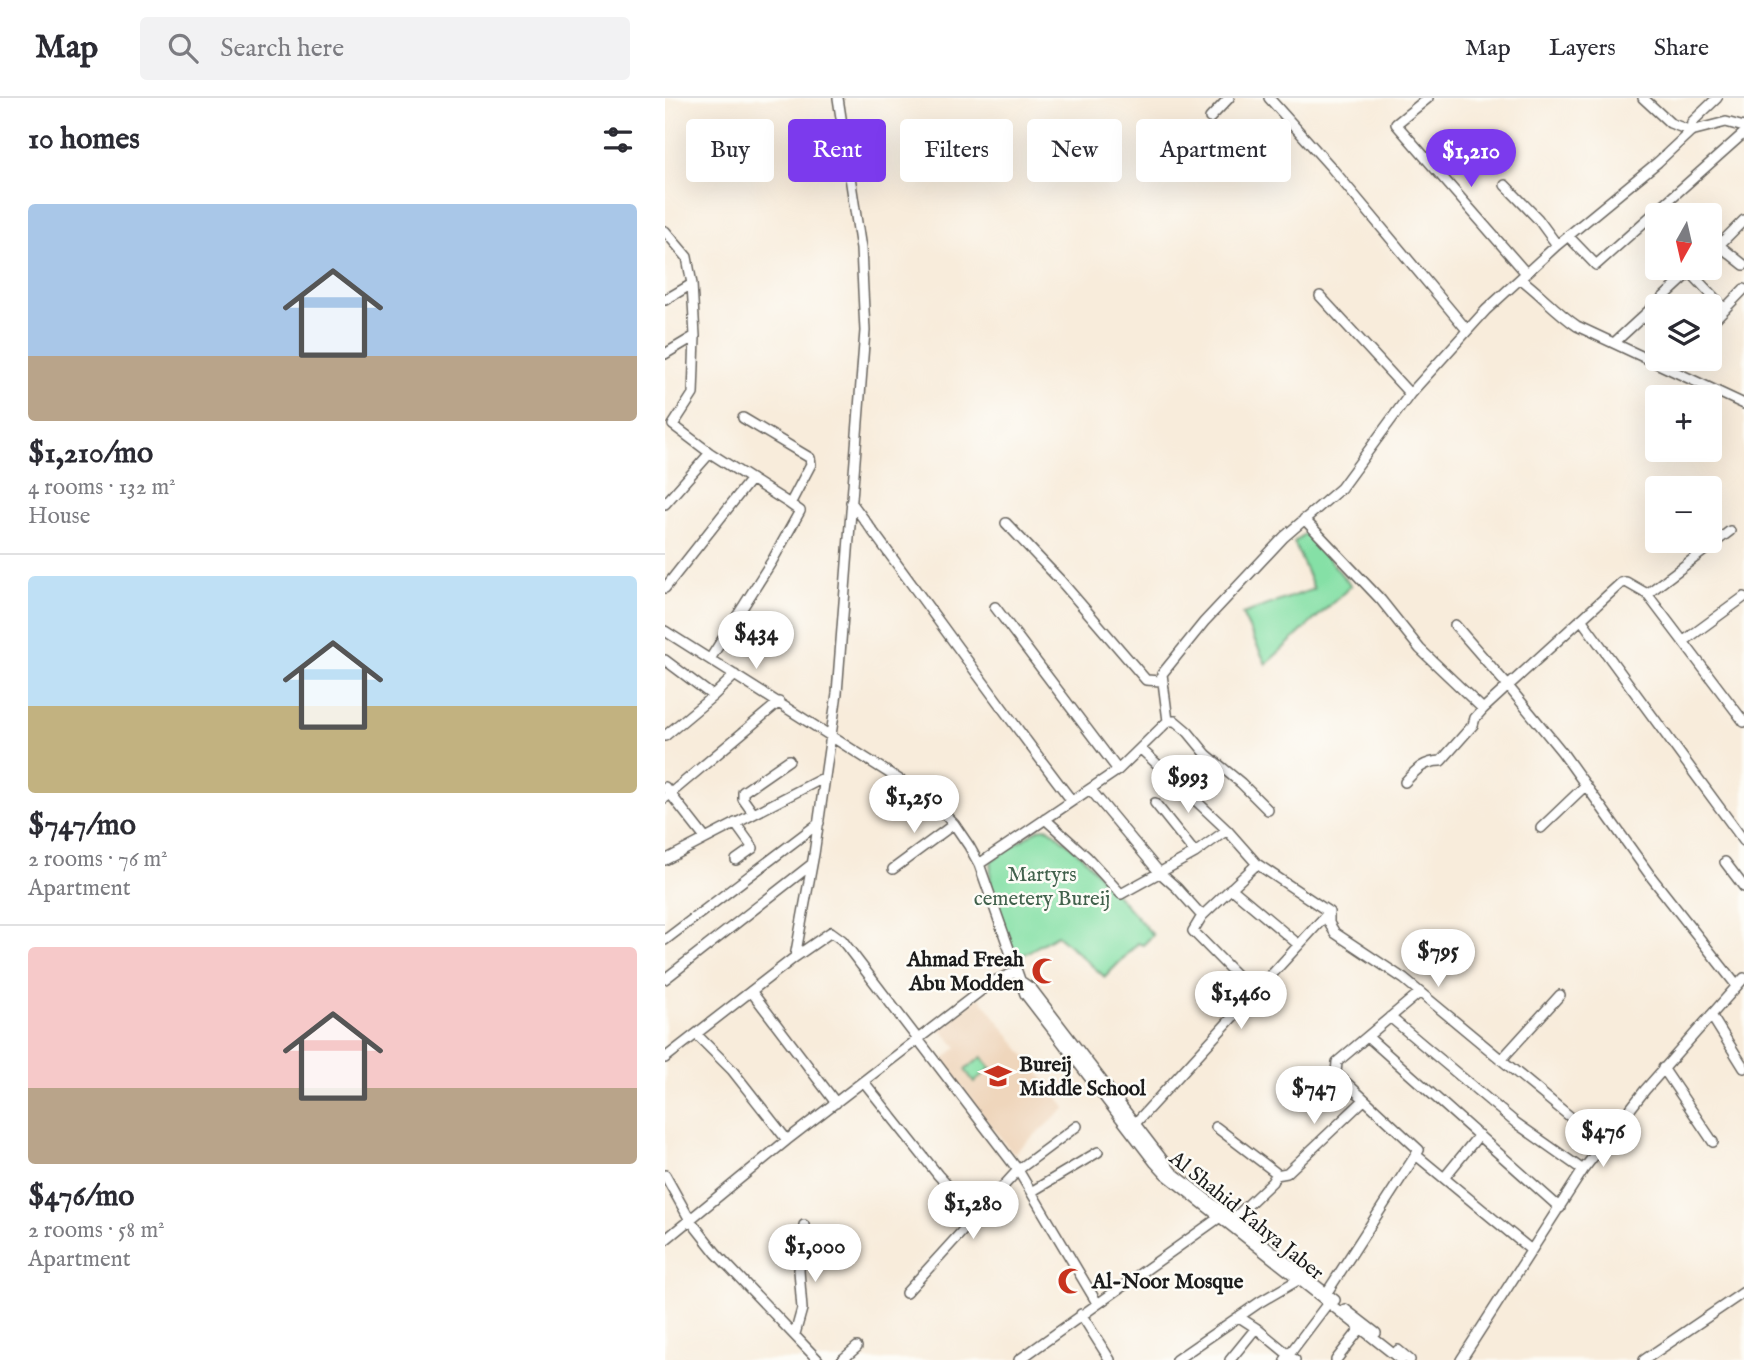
<!DOCTYPE html>
<meta charset="utf-8">
<style>
body{margin:0;font-family:"IM FELL English",serif;background:#f2f2f3;color:#2b2b33;height:100vh;display:flex;flex-direction:column;font-size:26px;white-space:nowrap}
*{box-sizing:border-box;margin:0}
p{font-size:23px;color:#7c7c81}
.icon{flex:none;width:38px;height:38px;fill:none;stroke:currentColor;stroke-width:2;stroke-linecap:round;stroke-linejoin:round}
.map{position:relative;flex:1;overflow:hidden}
.details{display:flex;flex-direction:column;background:#fff;width:665px}
.details>*{flex:none}
.banner{position:absolute;left:21px;top:21px;width:665px;height:63px;display:flex;gap:14px}
.needle{width:46px;rotate:188deg}
.tools{position:absolute;left:980px;top:105px;display:grid;gap:14px}
.tools a{display:grid;place-items:center;width:77px;height:77px;border-radius:7px;background:#fff;box-shadow:0 7px 28px #0002;font-size:35px}
.price{position:absolute;translate:-50% -60px;padding:0 16px;border-radius:24px;background:#fff;color:#222;font-size:23px;line-height:46px;filter:drop-shadow(0 2px 4px #0008)}
.price::after{content:'';position:absolute;left:50%;top:42px;width:21px;height:16px;margin-left:-10px;background:inherit;clip-path:polygon(0 0,100% 0,50% 100%)}
.price.on{background:#7c3aed;color:#fff}
ul{padding:0;list-style:none}
li{display:grid;align-content:center;gap:14px;height:371px;padding:0 28px}
li+li{border-top:2px solid #e1e1e2}
li span{display:grid;place-items:center;height:217px;border-radius:7px;color:#555}
li>.icon{margin-inline-start:auto}
span .icon{width:126px;height:126px;fill:#fffc;stroke-width:1}
li b{font-size:30px}
h2{display:flex;justify-content:space-between;align-items:center;height:84px;padding:0 28px;font-size:30px}
.chip{padding:0 24px;border-radius:7px;background:#fff;box-shadow:0 7px 28px #0002;font-size:24px;line-height:63px}
.chip.on{background:#7c3aed;color:#fff}
header{display:flex;align-items:center;gap:42px;box-sizing:border-box;height:98px;padding:0 35px;background:#fff;border-bottom:2px solid #e1e1e2}
header strong{font-size:33px}
nav{display:flex;gap:38px;margin-inline-start:auto;font-size:24px}
.search{width:490px;height:63px;background:#f2f2f3;display:flex;align-items:center;gap:18px;box-sizing:border-box;padding:0 24px;border-radius:7px;color:#7c7c81;font-size:26px}
main{display:flex;flex:1;min-height:0}
.map>svg:first-child{display:block}
.built{fill:#efd6bc}
.green{fill:#85e0a6;stroke:#507e61;stroke-width:2}
.lines{fill:none;stroke-linecap:round;stroke-linejoin:round}
.minor-casing{stroke:#69655f;stroke-width:12}
.minor{stroke:#fff;stroke-width:9}
.labels{text-anchor:middle;stroke-width:5;stroke-linejoin:round;paint-order:stroke}
.park-label{font-size:21px;fill:#41614c;stroke:#fdfcf7}
.poi-label{font-size:21px;font-weight:bold;fill:#1c1c1c;stroke:#fdfcf7;text-anchor:start}
.street-label{font-size:21px;fill:#1c1c1c;stroke:#fdfcf7}
</style>
<header>
<strong>Map</strong>
<div class="search"><svg class="icon" aria-label="search" viewBox="0 0 24 24"><circle cx="10" cy="10" r="6"/><path d="M15 15l6 6"/></svg>Search here</div>
<nav><a>Map</a><a>Layers</a><a>Share</a></nav>
</header>
<main>
<section class="details">
<h2>10 homes<svg class="icon" aria-label="filters" viewBox="0 0 24 24"><path d="M4 7h16M4 17h16"/><circle cx="9" cy="7" r="2"/><circle cx="15" cy="17" r="2"/></svg></h2>
<ul>
<li><span style="background:linear-gradient(#a9c7e8 70%,#b9a48a 0)"><svg class="icon" aria-label="home" viewBox="0 0 24 24"><path d="M3 11l9-7 9 7M6 9v11h12V9"/></svg></span><div><b>$1,210/mo</b><p>4 rooms · 132 m²</p><p>House</p></div></li>
<li><span style="background:linear-gradient(#bfe0f5 60%,#c2b280 0)"><svg class="icon" aria-label="home" viewBox="0 0 24 24"><path d="M3 11l9-7 9 7M6 9v11h12V9"/></svg></span><div><b>$747/mo</b><p>2 rooms · 76 m²</p><p>Apartment</p></div></li>
<li><span style="background:linear-gradient(#f6c9c9 65%,#b9a48a 0)"><svg class="icon" aria-label="home" viewBox="0 0 24 24"><path d="M3 11l9-7 9 7M6 9v11h12V9"/></svg></span><div><b>$476/mo</b><p>2 rooms · 58 m²</p><p>Apartment</p></div></li>
</ul>
</section>
<div class="map">
<svg width="1079" height="1262" viewBox="0 0 1079 1262">
<rect width="100%" height="100%" fill="#fdfcf7"/>
<filter id="ink" filterUnits="userSpaceOnUse"><feTurbulence type="fractalNoise" baseFrequency=".0143" numOctaves="2"/><feDisplacementMap in="SourceGraphic" scale="14" xChannelSelector="R" yChannelSelector="G"/><feConvolveMatrix kernelMatrix="1 2 1 2 8 2 1 2 1" color-interpolation-filters="sRGB"/></filter>
<filter id="wash" filterUnits="userSpaceOnUse"><feTurbulence type="fractalNoise" baseFrequency=".00686" numOctaves="4" result="noise"/><feDisplacementMap in="SourceGraphic" scale="28" xChannelSelector="R" yChannelSelector="G"/><feGaussianBlur stdDeviation="1.57" result="paint"/><feColorMatrix in="noise" values="0 0 0 0 0 0 0 0 0 0 0 0 0 0 0 0 0 1.4 0 .05"/><feComposite in="paint" operator="in"/></filter>
<g filter="url(#wash)">
<rect width="100%" height="100%" fill="#f8ecdb"/>
<path class="built" d="M 314,898 L 401,1010 L 348,1056 L 277,963 L 292,949 L 274,930 Z"/>
<path class="green" d="M 642,434 L 686,488 L 601,566 L 577,516 L 649,491 L 629,444 Z
M 380,730 L 385,731 L 417,758 L 488,837 L 478,847 L 473,845 L 440,879 L 392,837 L 351,861 C 340,832 319,794 327,762 L 374,731 Z
M 317,959 L 326,970 L 309,984 L 300,972 Z"/>
</g>
<g filter="url(#ink)">
<g class="lines">
<g class="minor-casing">
<path id="minor" d="M 604,0 L 665,68 L 802,232
M 763,0 L 731,26 L 861,175
M 978,0 L 1005,25 L 1026,33 L 1027,24 L 1052,0
M 545,20 L 564,0
M 840,87 L 873,121 L 892,147
M 0,133 L 22,159 L 27,186 L 30,238 L 28,296 L 8,327 L 45,355 L 125,406
M 903,138 L 931,167 L 1079,35
M 1055,148 L 1079,167
M 1045,156 L 1079,122
M 1025,174 L 1060,211
M 856,181 C 876,196 891,214 912,228 L 1079,306
M 655,198 L 745,296
M 0,202 L 27,186
M 979,219 L 992,232
M 1045,226 L 1079,191
M 949,245 L 1030,170
M 0,256 L 30,238
M 186,404 C 260,503 331,604 407,703
M 0,406 L 45,355
M 639,421 L 716,502 L 755,551 L 818,611 L 843,588 L 897,654 L 987,780 L 1072,888
M 341,425 L 395,482 L 481,582 L 496,583
M 0,490 L 86,381
M 982,496 L 1065,433
M 330,509 L 453,672
M 916,521 L 1079,743
M 790,527 L 843,588 L 956,485 L 961,484 L 982,496 L 1079,624
M 0,533 L 243,687 L 268,705 L 289,726 L 304,748 L 314,766 L 360,896 L 490,1065 L 500,1076 L 736,1262
M 1019,543 L 1079,499
M 45,561 L 107,463 L 135,413 L 125,406 L 146,366 L 145,360 L 78,320
M 0,562 L 48,598
M 503,623 L 510,623 L 523,634 L 542,657 L 576,685 L 603,712
M 0,638 L 48,598 L 70,577
M 476,651 L 562,732 L 592,766 L 664,814 L 664,825 L 670,835 L 739,881 L 938,1046
M 740,684 C 751,672 759,663 776,663 L 808,627 L 810,620 L 818,611
M 0,689 L 40,740
M 425,691 L 494,774 L 512,790 L 537,818
M 0,700 L 114,604
M 490,705 L 530,755
M 88,715 L 78,701 L 78,694 L 124,662
M 380,721 L 422,759 L 456,796 L 530,755 L 562,732
M 70,725 L 88,750 L 71,762
M 876,730 L 921,687
M 0,762 L 160,679
M 1060,764 L 1079,789
M 314,766 L 453,672 L 503,623 L 497,576 L 539,524 L 619,439 L 676,390 L 745,296 L 821,212 L 892,147 L 993,64 L 1026,33 L 1061,24 L 1079,29
M 228,771 L 289,726
M 566,790 L 634,847
M 0,842 L 154,725
M 130,859 L 149,756 L 172,595 L 200,233 L 196,151 L 173,0
M 0,881 L 147,766
M 354,882 L 367,891 L 507,1074 L 670,1202
M 86,893 L 171,1005
M 590,896 L 528,833 L 537,818 L 592,766
M 1046,917 L 1079,970
M 725,919 L 851,1025 L 918,1072
M 31,936 L 67,972 L 122,1042
M 703,939 L 895,1110
M 0,960 L 130,859 L 166,834 L 177,842 L 353,1072 L 412,1028
M 837,961 L 895,897
M 998,970 L 1048,1044
M 199,984 L 273,1077 L 295,1101 L 314,1114
M 551,1029 L 610,1074 L 611,1077 L 607,1084 L 565,1124
M 466,1030 L 664,814
M 751,1057 L 866,1152
M 0,1077 L 25,1122 L 51,1155 L 153,1262
M 611,1077 L 622,1075 L 699,1002
M 779,1080 L 814,1037
M 366,1094 L 433,1054
M 0,1142 L 122,1042 L 327,884 L 351,874
M 241,1195 L 353,1072 L 432,1205
M 659,1199 L 754,1052 L 671,975 L 672,964 L 754,895
M 680,1211 L 711,1235
M 416,1216 L 445,1262
M 574,1219 L 591,1230 L 630,1262
M 130,1236 L 137,1211 L 134,1172 L 139,1127
M 733,1252 L 745,1262
M 177,1262 L 192,1249
M 354,1262 L 555,1119
M 511,1262 L 595,1204 L 633,1182
M 565,1262 L 591,1230
M 620,1262 L 663,1205
M 671,1262 L 695,1231
M 796,1262 L 918,1072 L 980,992 L 1079,880
M 979,1262 L 1079,1194"/>
</g>
<use href="#minor" class="minor"/>
</g>
</g>
<defs>
<g id="mosque-bare" transform="scale(2.1)"><path d="M3.5-4.9A6 6 0 1 0 3.5 4.9A5 5 0 1 1 3.5-4.9Z" fill="#c8321e" stroke="#fdfcf7" stroke-width="2.5" paint-order="stroke"/></g>
<g id="school-bare" transform="scale(2.1)"><path d="M0-5L7-2L0 1L-7-2ZM-4 1L0 2.5L4 1V4Q0 6-4 4Z" fill="#c8321e" stroke="#fdfcf7" stroke-width="2.5" paint-order="stroke"/></g>
</defs>
<g fill-rule="evenodd">
<use href="#mosque-bare" x="380" y="873"/>
<use href="#school-bare" x="333" y="978"/>
<use href="#mosque-bare" x="406" y="1183"/>
</g>
<g class="labels">
<g class="park-label">
<text x="377" y="783">Martyrs<tspan x="377" dy="24">cemetery Bureij</tspan></text>
</g>
<g class="poi-label">
<text x="359" y="868" text-anchor="end">Ahmad Freah<tspan x="359" dy="24">Abu Modden</tspan></text>
<text x="354" y="973">Bureij<tspan x="354" dy="24">Middle School</tspan></text>
<text x="427" y="1190">Al-Noor Mosque</text>
</g>
<g class="street-label">
<text transform="translate(582 1117) rotate(39)" y="7">Al Shahid Yahya Jaber</text>
</g>
</g>
</svg>
<div class="tools">
<a><svg class="needle" viewBox="-14 -14 28 28"><path d="M0-13l5 13h-10z" fill="#e53935"/><path d="M0 13l5-13h-10z" fill="#7c7c81"/></svg></a>
<a><svg class="icon" aria-label="layers" viewBox="0 0 24 24"><path d="M12 4l9 5-9 5-9-5zM3 14l9 5 9-5"/></svg></a>
<a>+</a>
<a>−</a>
</div>
<b class="price on" style="left:806px;top:91px">$1,210</b>
<b class="price" style="left:91px;top:573px">$434</b>
<b class="price" style="left:523px;top:717px">$993</b>
<b class="price" style="left:249px;top:737px">$1,250</b>
<b class="price" style="left:773px;top:891px">$795</b>
<b class="price" style="left:576px;top:933px">$1,460</b>
<b class="price" style="left:649px;top:1028px">$747</b>
<b class="price" style="left:938px;top:1071px">$476</b>
<b class="price" style="left:308px;top:1143px">$1,280</b>
<b class="price" style="left:150px;top:1186px">$1,000</b>
<div class="banner">
<a class="chip">Buy</a>
<a class="chip on">Rent</a>
<a class="chip">Filters</a>
<a class="chip">New</a>
<a class="chip">Apartment</a>
</div>
</div>
</main>
